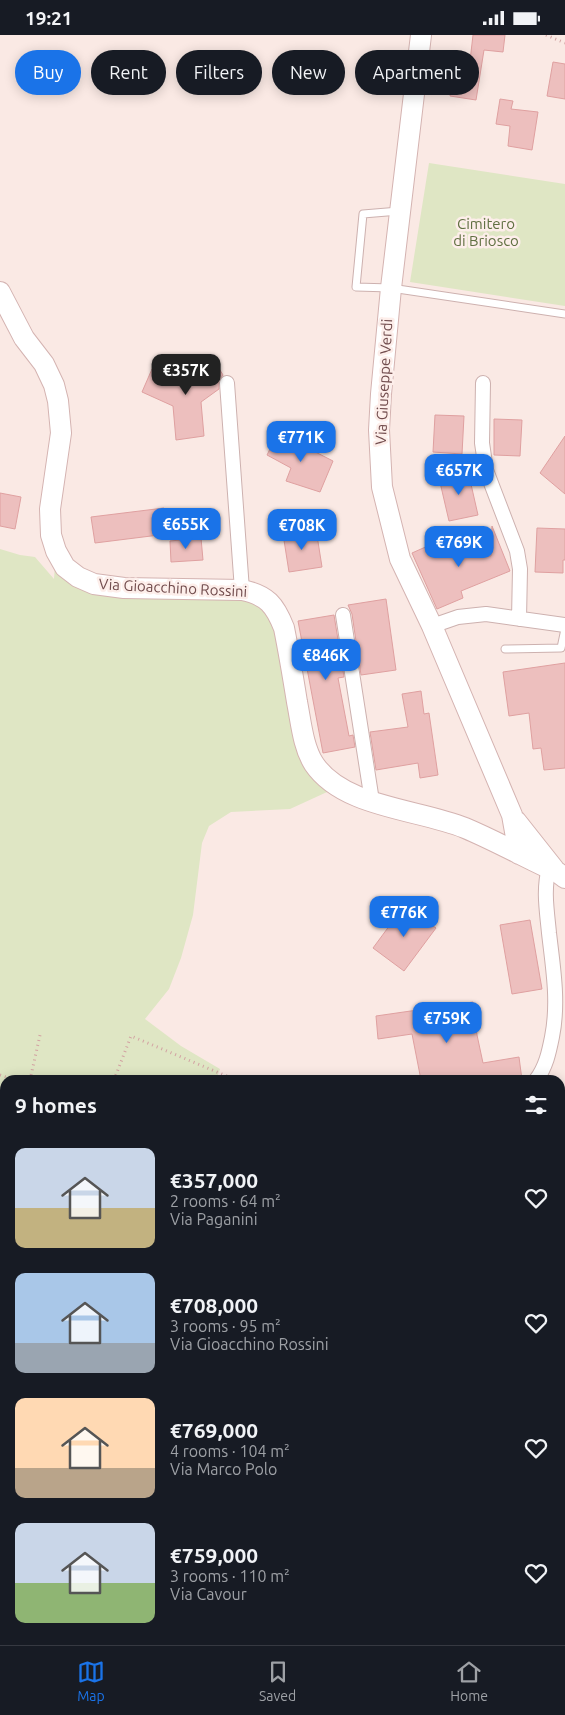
<!DOCTYPE html>
<meta charset="utf-8">
<style>
body{margin:0;font-family:Ubuntu,sans-serif;background:#242831;color:#f1f3f6;height:100vh;display:flex;flex-direction:column;font-size:19px;white-space:nowrap}
*{box-sizing:border-box;margin:0}
p{font-size:16px;color:#9ea1a6}
.icon{flex:none;width:28px;height:28px;fill:none;stroke:currentColor;stroke-width:2;stroke-linecap:round;stroke-linejoin:round}
.map{position:relative;flex:1;overflow:hidden}
.drawer{position:absolute;left:0px;top:1040px;width:565px;height:570px;display:flex;flex-direction:column;background:#171b24;border-radius:15px 15px 0 0;box-shadow:0 2px 12px #0003}
.drawer>*{flex:none}
.hud{position:absolute;left:15px;top:15px;width:535px;height:45px;display:flex;gap:10px}
.price{position:absolute;translate:-50% -42px;padding:0 11px;border-radius:10px;background:#1a73e8;color:#fff;font-size:16px;line-height:32px;filter:drop-shadow(0 1px 2px #0008)}
.price::after{content:'';position:absolute;left:50%;top:30px;width:15px;height:11px;margin-left:-8px;background:inherit;clip-path:polygon(0 0,100% 0,50% 100%)}
.price.selected{background:#222;color:#fff}
ul{padding:0;list-style:none}
li{display:flex;align-items:center;gap:15px;height:125px;padding:0 15px}
li span{display:grid;place-items:center;flex:none;width:140px;height:100px;border-radius:10px;color:#555}
li>.icon{margin-inline-start:auto}
span .icon{width:60px;height:60px;fill:#fffc;stroke-width:1}
li b{font-size:21px}
h2{display:flex;justify-content:space-between;align-items:center;height:60px;padding:0 15px;font-size:21px}
.chip{padding:0 18px;border-radius:22px;background:#171b24;box-shadow:0 2px 12px #0003;font-size:18px;line-height:45px}
.chip.selected{background:#1a73e8;color:#fff}
.status{display:flex;justify-content:space-between;align-items:center;height:35px;padding:0 25px;background:#171b24;direction:ltr}
.status svg{height:14px;fill:currentColor}
.menu{display:flex;justify-content:space-around;align-items:center;height:70px;border-top:1px solid #363941;background:#171b24;font-size:14px;color:#9ea1a6}
.menu a{display:grid;justify-items:center;gap:2px}
.menu .selected{color:#1a73e8}
.map>svg:first-child{display:block}
.green{fill:#dfe6c4}
.building{fill:#edbfbe;stroke:#dfa0a0}
.lines{fill:none;stroke-linecap:round;stroke-linejoin:round}
.lane-casing{stroke:#cdb1af;stroke-width:9}
.street-casing{stroke:#cdb1af;stroke-width:16}
.secondary-casing{stroke:#d4b3b1;stroke-width:22}
.path{stroke:#d2a2a2;stroke-width:3;stroke-dasharray:1 4;stroke-linecap:butt}
.lane{stroke:#fff;stroke-width:7}
.street{stroke:#fff;stroke-width:14}
.secondary{stroke:#fff;stroke-width:20}
.labels{text-anchor:middle;stroke-width:5;stroke-linejoin:round;paint-order:stroke}
.park-label{font-size:15px;fill:#617042;stroke:#fdeeea}
.street-label{font-size:15px;fill:#714c4d;stroke:#fdeeea}
</style>
<div class="status"><b>19:21</b><svg viewBox="0 0 49 12"><path d="M0 12V9h3v3zM5 12V6h3v6zM10 12V3h3v9zM15 12V0h3v12zM26 1h20v11H26zM47 4h2v5h-2z"/></svg></div>
<div class="map">
<svg width="565" height="1610" viewBox="0 0 565 1610">
<rect width="100%" height="100%" fill="#fae9e4"/>
<path class="green" d="M 429,128 L 565,149 L 565,271 L 410,247 Z
M 0,514 L 20,520 L 35,522 L 54,544 L 56,516 L 78,542 L 269,566 L 303,699 L 338,752 L 290,774 L 231,777 L 209,791 L 202,808 L 193,880 L 181,923 L 169,954 L 145,984 L 181,1011 L 220,1034 L 216,1045 L 5,1045 L 5,1605 L 178,1605 L 179,1610 L 0,1610 Z
M 298,1605 L 444,1605 L 478,1610 L 298,1610 Z"/>
<path class="building" d="M 473,0 L 505,0 L 503,17 L 484,15 L 476,65 L 450,61 L 456,23 L 470,26 Z
M 553,27 L 565,29 L 565,64 L 547,61 Z
M 500,64 L 513,66 L 511,74 L 538,77 L 532,115 L 508,111 L 510,91 L 496,89 Z
M 212,322 L 223,340 L 219,345 L 219,354 L 201,367 L 204,401 L 176,405 L 173,371 L 142,357 L 152,334 L 183,343 Z
M 435,380 L 464,381 L 462,419 L 433,417 Z
M 494,384 L 522,385 L 520,421 L 494,420 Z
M 278,398 L 333,426 L 320,457 L 286,446 L 291,433 L 267,420 Z
M 565,401 L 565,459 L 540,438 Z
M 468,436 L 478,480 L 449,486 L 439,443 Z
M 0,458 L 21,462 L 15,494 L 0,491 Z
M 164,473 L 167,499 L 95,508 L 91,482 Z
M 492,491 L 510,536 L 461,556 L 463,563 L 437,574 L 412,518 L 439,506 L 443,515 L 482,500 L 487,521 L 491,521 Z
M 537,493 L 565,494 L 565,525 L 563,525 L 563,538 L 535,537 Z
M 316,494 L 322,532 L 289,537 L 283,499 Z
M 201,503 L 203,525 L 171,527 L 170,506 Z
M 386,564 L 396,635 L 361,640 L 352,579 L 348,570 Z
M 334,580 L 344,642 L 338,643 L 349,701 L 353,700 L 355,712 L 323,718 L 298,586 Z
M 565,628 L 565,733 L 544,735 L 541,713 L 533,714 L 529,678 L 509,681 L 503,637 Z
M 421,656 L 424,679 L 429,678 L 438,740 L 420,743 L 418,728 L 376,735 L 370,697 L 408,692 L 402,659 Z
M 404,871 L 436,893 L 404,936 L 373,913 Z
M 530,885 L 542,954 L 512,959 L 500,890 Z
M 473,967 L 477,1000 L 483,1028 L 519,1022 L 522,1045 L 421,1045 L 412,999 L 378,1004 L 376,981 Z"/>
<g class="lines">
<g class="lane-casing">
<path id="lane" d="M 399,176 L 363,179 L 356,252 L 391,253 L 565,279
M 505,614 L 561,613 L 565,594"/>
</g>
<g class="street-casing">
<path id="street" d="M 227,348 L 242,555
M 483,348 L 482,408 L 486,435 L 517,516 L 520,534 L 519,584
M 343,580 L 372,766
M 432,591 L 458,582 L 486,579 L 565,590
M 536,1045 C 546,1032 549,1017 552,1002 C 559,967 553,933 549,898 C 547,876 543,855 549,833
M 560,1060 L 565,1061
M 560,1497 L 565,1498
M 444,1605 L 478,1610
M 489,1610 L 490,1605"/>
</g>
<g class="secondary-casing">
<path id="secondary" d="M 421,0 L 391,253 L 381,359 L 379,395 L 382,452 L 400,524 L 432,591 L 512,780 L 519,819
M 0,257 L 24,303 L 44,329 L 54,350 L 58,366 L 61,398 L 50,474 L 51,500 L 56,516 L 65,532 L 78,542 L 94,549 L 124,553 L 242,555 C 267,560 275,570 284,593 C 289,618 293,642 297,667 C 301,687 303,712 314,729 C 344,773 419,774 465,793 C 496,806 526,823 557,837 L 565,843
M 516,786 L 554,834"/>
</g>
<path class="path" d="M 546,0 L 565,8
M 0,1040 L 15,1045
M 30,1045 L 40,1000
M 114,1045 L 131,1001 L 236,1045
M 0,1134 L 5,1130
M 0,1184 L 5,1186
M 0,1308 L 5,1305
M 0,1557 L 5,1561
M 37,1605 L 39,1610"/>
<use href="#lane" class="lane"/>
<use href="#street" class="street"/>
<use href="#secondary" class="secondary"/>
</g>
<g class="labels">
<g class="park-label">
<text x="486" y="194">Cimitero<tspan x="486" dy="17">di Briosco</tspan></text>
</g>
<g class="street-label">
<text transform="translate(384 347) rotate(-87)" y="5">Via Giuseppe Verdi</text>
<text transform="translate(173 553) rotate(3)" y="5">Via Gioacchino Rossini</text>
</g>
</g>
</svg>
<b class="price selected" style="left:186px;top:361px">€357K</b>
<b class="price" style="left:301px;top:428px">€771K</b>
<b class="price" style="left:459px;top:461px">€657K</b>
<b class="price" style="left:186px;top:515px">€655K</b>
<b class="price" style="left:302px;top:516px">€708K</b>
<b class="price" style="left:459px;top:533px">€769K</b>
<b class="price" style="left:326px;top:646px">€846K</b>
<b class="price" style="left:404px;top:903px">€776K</b>
<b class="price" style="left:447px;top:1009px">€759K</b>
<div class="hud">
<a class="chip selected">Buy</a>
<a class="chip">Rent</a>
<a class="chip">Filters</a>
<a class="chip">New</a>
<a class="chip">Apartment</a>
</div>
<section class="drawer">
<h2>9 homes<svg class="icon" aria-label="filters" viewBox="0 0 24 24"><path d="M4 7h16M4 17h16"/><circle cx="9" cy="7" r="2"/><circle cx="15" cy="17" r="2"/></svg></h2>
<ul>
<li><span style="background:linear-gradient(#c9d6e8 60%,#c2b280 0)"><svg class="icon" aria-label="home" viewBox="0 0 24 24"><path d="M3 11l9-7 9 7M6 9v11h12V9"/></svg></span><div><b>€357,000</b><p>2 rooms · 64 m²</p><p>Via Paganini</p></div><svg class="icon" aria-label="heart" viewBox="0 0 24 24"><path d="M12 20l-8-8c-3-5 5-10 8-4 3-6 11-1 8 4z"/></svg></li>
<li><span style="background:linear-gradient(#a9c7e8 70%,#9aa5b1 0)"><svg class="icon" aria-label="home" viewBox="0 0 24 24"><path d="M3 11l9-7 9 7M6 9v11h12V9"/></svg></span><div><b>€708,000</b><p>3 rooms · 95 m²</p><p>Via Gioacchino Rossini</p></div><svg class="icon" aria-label="heart" viewBox="0 0 24 24"><path d="M12 20l-8-8c-3-5 5-10 8-4 3-6 11-1 8 4z"/></svg></li>
<li><span style="background:linear-gradient(#ffd9b3 70%,#b9a48a 0)"><svg class="icon" aria-label="home" viewBox="0 0 24 24"><path d="M3 11l9-7 9 7M6 9v11h12V9"/></svg></span><div><b>€769,000</b><p>4 rooms · 104 m²</p><p>Via Marco Polo</p></div><svg class="icon" aria-label="heart" viewBox="0 0 24 24"><path d="M12 20l-8-8c-3-5 5-10 8-4 3-6 11-1 8 4z"/></svg></li>
<li><span style="background:linear-gradient(#c9d6e8 60%,#8fb573 0)"><svg class="icon" aria-label="home" viewBox="0 0 24 24"><path d="M3 11l9-7 9 7M6 9v11h12V9"/></svg></span><div><b>€759,000</b><p>3 rooms · 110 m²</p><p>Via Cavour</p></div><svg class="icon" aria-label="heart" viewBox="0 0 24 24"><path d="M12 20l-8-8c-3-5 5-10 8-4 3-6 11-1 8 4z"/></svg></li>
</ul>
</section>
</div>
<nav class="menu">
<a class="selected"><svg class="icon" aria-label="map" viewBox="0 0 24 24"><path d="M3 6l6-2 6 2 6-2v14l-6 2-6-2-6 2zM9 4v14M15 6v14"/></svg>Map</a>
<a><svg class="icon" aria-label="saved" viewBox="0 0 24 24"><path d="M7 4h10v16l-5-4-5 4z"/></svg>Saved</a>
<a><svg class="icon" aria-label="home" viewBox="0 0 24 24"><path d="M3 11l9-7 9 7M6 9v11h12V9"/></svg>Home</a>
</nav>
